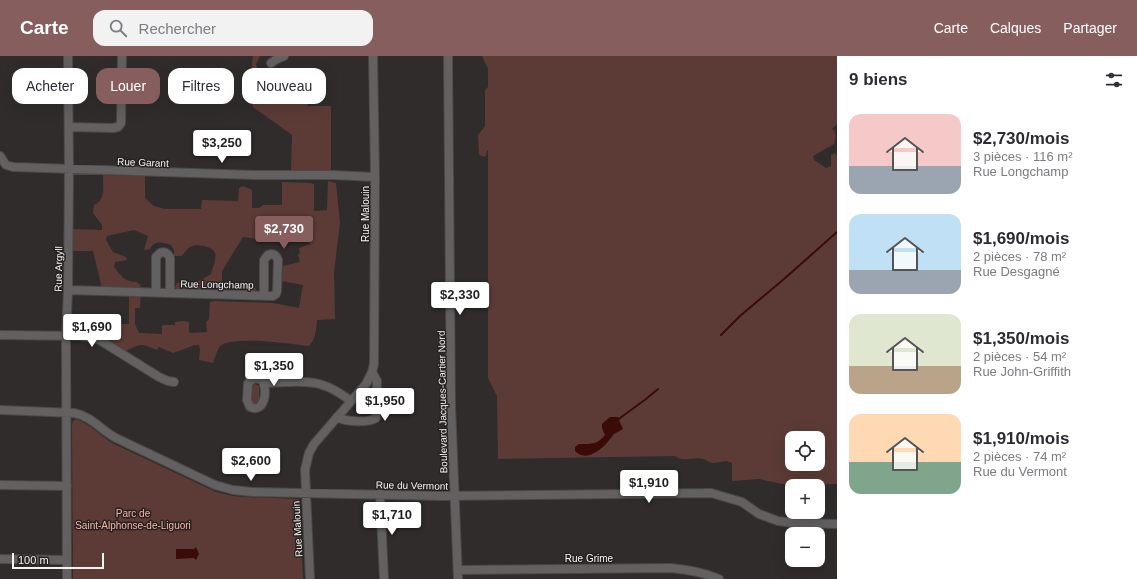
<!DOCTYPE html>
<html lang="fr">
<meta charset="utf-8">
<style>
body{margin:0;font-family:Arial,sans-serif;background:#f2f2f3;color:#2b2b33;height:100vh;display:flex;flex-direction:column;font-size:15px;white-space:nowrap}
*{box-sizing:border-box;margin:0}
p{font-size:13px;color:#7c7c81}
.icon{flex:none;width:22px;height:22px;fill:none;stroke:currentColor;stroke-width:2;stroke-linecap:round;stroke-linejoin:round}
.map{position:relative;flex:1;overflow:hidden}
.side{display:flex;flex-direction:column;background:#fff;width:300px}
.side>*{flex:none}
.guide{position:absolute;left:12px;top:12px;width:380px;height:36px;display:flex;gap:8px}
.fabs{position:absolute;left:785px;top:375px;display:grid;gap:8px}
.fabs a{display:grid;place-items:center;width:40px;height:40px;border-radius:8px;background:#fff;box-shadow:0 4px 16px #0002;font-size:20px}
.scale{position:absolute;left:12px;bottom:10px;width:92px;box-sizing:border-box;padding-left:4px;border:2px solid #f6f3f3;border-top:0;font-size:11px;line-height:14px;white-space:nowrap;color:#f6f3f3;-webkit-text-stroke:3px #262222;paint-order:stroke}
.price{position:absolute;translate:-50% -34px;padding:0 9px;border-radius:4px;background:#fff;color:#222;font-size:13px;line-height:26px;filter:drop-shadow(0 1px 2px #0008)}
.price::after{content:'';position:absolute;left:50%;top:24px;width:12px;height:9px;margin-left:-6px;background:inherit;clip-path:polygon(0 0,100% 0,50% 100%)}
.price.active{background:#865e5d;color:#fff}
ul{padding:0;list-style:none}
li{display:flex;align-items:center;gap:12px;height:100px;padding:0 12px}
li span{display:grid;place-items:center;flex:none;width:112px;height:80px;border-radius:12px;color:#555}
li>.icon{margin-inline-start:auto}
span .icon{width:48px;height:48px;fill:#fffc;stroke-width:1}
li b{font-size:17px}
h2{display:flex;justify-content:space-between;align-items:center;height:48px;padding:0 12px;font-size:17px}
.tag{padding:0 14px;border-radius:12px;background:#fff;box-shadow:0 4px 16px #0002;font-size:14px;line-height:36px}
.tag.active{background:#865e5d;color:#fff}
header{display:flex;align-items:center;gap:24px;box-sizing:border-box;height:56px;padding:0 20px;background:#865e5d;color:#fff}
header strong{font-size:19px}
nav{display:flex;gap:22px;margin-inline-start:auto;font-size:14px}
.search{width:280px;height:36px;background:#f2f2f3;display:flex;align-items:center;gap:10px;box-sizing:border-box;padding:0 14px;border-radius:12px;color:#7c7c81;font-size:15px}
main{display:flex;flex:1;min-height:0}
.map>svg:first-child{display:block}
.green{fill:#5c3b36;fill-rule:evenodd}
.water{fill:#3b0b07}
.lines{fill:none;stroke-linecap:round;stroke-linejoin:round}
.stream{stroke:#3b0b07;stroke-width:2}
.minor-casing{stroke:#4c4847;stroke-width:10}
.minor{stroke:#626060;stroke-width:8}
.labels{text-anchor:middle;stroke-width:3;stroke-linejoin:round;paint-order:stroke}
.street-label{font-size:10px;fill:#f6f3f3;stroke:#262222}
.park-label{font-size:10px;fill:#f8b1a6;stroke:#262222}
</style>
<header>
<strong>Carte</strong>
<div class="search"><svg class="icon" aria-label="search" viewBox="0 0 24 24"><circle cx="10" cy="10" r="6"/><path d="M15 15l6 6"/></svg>Rechercher</div>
<nav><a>Carte</a><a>Calques</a><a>Partager</a></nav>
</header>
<main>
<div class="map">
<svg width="837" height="523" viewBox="0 0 837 523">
<rect width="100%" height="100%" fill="#302c2b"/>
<path class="green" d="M 253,0 L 260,0 L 256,8 L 259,19 L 266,23 L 278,22 L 279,35 L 304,34 L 308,50 L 331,50 L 331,115 L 291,114 L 292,79 L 253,51 L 252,7 Z
M 482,0 L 837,0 L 837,68 L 831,74 L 834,74 L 836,80 L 834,88 L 813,100 L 814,104 L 826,112 L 831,110 L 831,99 L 836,97 L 837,101 L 837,428 L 782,428 L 759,423 L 732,425 L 732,407 C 726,403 720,407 713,407 C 709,406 707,405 704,403 C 694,400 683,407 675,400 L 498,403 L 497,340 L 488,322 L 488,94 L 487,95 L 486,99 L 485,101 L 479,99 L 478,79 L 485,70 L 485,34 L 488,31 L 488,13 ZM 792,382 L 818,382 L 818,408 L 792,408 Z
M 103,119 L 145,120 L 145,142 L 154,150 L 165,153 L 201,153 L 202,144 L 238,145 L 239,132 L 243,130 L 252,134 L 252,152 L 259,152 L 263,149 L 282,149 L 282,126 L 310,127 L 314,128 L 314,155 L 327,154 L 328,125 L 336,127 L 340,167 L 334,216 L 335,263 L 317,264 C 316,274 316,282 309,290 C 292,288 231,279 220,290 C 217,294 215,302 213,307 L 199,304 L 200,294 L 199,289 L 195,289 L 173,297 L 159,291 L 157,294 C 143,288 140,287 126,295 L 95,277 L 96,272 L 100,268 L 129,268 L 129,232 L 102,232 L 93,195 L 73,195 L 71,173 L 102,174 L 102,169 L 93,157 L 94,149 C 106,144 103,130 103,119 ZM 259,169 L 282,171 L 282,181 L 285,182 L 306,175 L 310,188 L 299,192 L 300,198 L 298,198 L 300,206 L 283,210 L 282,225 L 303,229 L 299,252 L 273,247 L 214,245 L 210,246 L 209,263 L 206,266 L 207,276 L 189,277 L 189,266 L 184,265 L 175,266 L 175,269 L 162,269 L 162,278 L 139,277 L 135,268 L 135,252 L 140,252 L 141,230 L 137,226 C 125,226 121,220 114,211 L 115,206 L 127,204 L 126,201 L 113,196 L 106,184 L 107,180 L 134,174 L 148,180 L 144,194 L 150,193 C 154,184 163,186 171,189 L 174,194 L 174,200 L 182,200 C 184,197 187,193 190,191 C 195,187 213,190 215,197 C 217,203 212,213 211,218 L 199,225 L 177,227 L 175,232 L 176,233 L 254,236 L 256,233 L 254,229 L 222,229 L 222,215 L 243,181 L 258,183 Z
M 255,328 L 259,330 L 259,345 L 255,348 L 252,347 L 251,345 L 252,330 Z
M 76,363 C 91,368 101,381 114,388 L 216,436 L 233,440 L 245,441 L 299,443 L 303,523 L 73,523 L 72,368 L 73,365 Z"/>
<path class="water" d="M 610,361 L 618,361 L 621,363 L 619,364 L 623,373 C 620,375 617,376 614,378 C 613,379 611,382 610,383 C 603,393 586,407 575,395 L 575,391 L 579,388 C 591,388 597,389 605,379 L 602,372 L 602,368 Z
M 196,491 L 199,498 L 196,504 L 194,502 L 176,503 L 176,493 L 194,493 Z"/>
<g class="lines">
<path class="stream" d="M 721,279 L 740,260 L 784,223 L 837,176
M 620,362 L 646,343 L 658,333"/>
<g class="minor-casing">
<path id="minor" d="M 448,0 L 451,350 L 458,523
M 271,7 L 277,3 L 284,0
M 69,71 L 113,72 L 118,71 L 121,67 L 122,0
M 0,100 L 6,109 L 13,111 L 254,119 L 333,119 L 375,121
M 68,234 L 273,240 L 276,238 L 277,235 L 278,204 C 276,199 273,197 268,199 L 264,204 L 264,239
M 156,237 L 156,201 L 160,197 C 164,195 168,197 170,202 L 170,237
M 0,279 L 80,280 L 98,283 L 159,321 L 168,325 L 174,326
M 256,322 L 262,324 C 268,333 265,358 250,351 L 247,344 L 248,327 L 253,323 Z
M 264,328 C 272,326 281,326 289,326 C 317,325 328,328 351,345
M 0,354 L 74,357 C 91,360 101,374 116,382 L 215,429 L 233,434 L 252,436 L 443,440 L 711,437 L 742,446 L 759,458 L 778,465 L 793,467 L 837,468
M 337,361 C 345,366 369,367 376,362 L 377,325 L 372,316
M 0,429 L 67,430
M 380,438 L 384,523
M 0,503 L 67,504
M 458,514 L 671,512 C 688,514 703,516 719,523
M 67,523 L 66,280 L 68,234 L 69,113 L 68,0
M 310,523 L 305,414 L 309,397 L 314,388 L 366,328 L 372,316 L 374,308 L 375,121 L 373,0"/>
</g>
<use href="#minor" class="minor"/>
</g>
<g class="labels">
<g class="street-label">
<text transform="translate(143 106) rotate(2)" y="4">Rue Garant</text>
<text transform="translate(365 158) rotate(-90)" y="4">Rue Malouin</text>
<text transform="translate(58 213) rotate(-89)" y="4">Rue Argyll</text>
<text transform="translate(217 228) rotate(1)" y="4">Rue Longchamp</text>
<text transform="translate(442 346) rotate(-91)" y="4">Boulevard Jacques-Cartier Nord</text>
<text transform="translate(412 429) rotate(1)" y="4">Rue du Vermont</text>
<text transform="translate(297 473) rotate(-93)" y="4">Rue Malouin</text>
<text x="589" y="506">Rue Grime</text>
</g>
<g class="park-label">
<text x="133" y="461">Parc de<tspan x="133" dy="12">Saint-Alphonse-de-Liguori</tspan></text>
</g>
</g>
</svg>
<div class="fabs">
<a><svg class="icon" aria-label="locate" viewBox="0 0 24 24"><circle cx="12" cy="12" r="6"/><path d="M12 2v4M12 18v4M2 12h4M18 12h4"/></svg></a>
<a>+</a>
<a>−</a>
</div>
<div class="scale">100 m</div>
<b class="price" style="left:222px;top:108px">$3,250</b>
<b class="price active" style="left:284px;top:194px">$2,730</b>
<b class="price" style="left:460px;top:260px">$2,330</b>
<b class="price" style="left:92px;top:292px">$1,690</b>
<b class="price" style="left:274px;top:331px">$1,350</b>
<b class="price" style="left:385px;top:366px">$1,950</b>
<b class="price" style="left:251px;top:426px">$2,600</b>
<b class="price" style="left:649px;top:448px">$1,910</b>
<b class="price" style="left:392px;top:480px">$1,710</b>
<div class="guide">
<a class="tag">Acheter</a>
<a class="tag active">Louer</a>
<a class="tag">Filtres</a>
<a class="tag">Nouveau</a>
</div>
</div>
<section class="side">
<h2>9 biens<svg class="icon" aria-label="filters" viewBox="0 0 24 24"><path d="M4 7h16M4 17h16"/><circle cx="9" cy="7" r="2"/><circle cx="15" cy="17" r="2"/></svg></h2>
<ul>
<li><span style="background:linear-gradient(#f6c9c9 65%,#9aa5b1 0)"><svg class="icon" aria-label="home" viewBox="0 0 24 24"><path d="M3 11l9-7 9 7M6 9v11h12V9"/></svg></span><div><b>$2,730/mois</b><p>3 pièces · 116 m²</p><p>Rue Longchamp</p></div></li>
<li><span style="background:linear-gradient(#bfe0f5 70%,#9aa5b1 0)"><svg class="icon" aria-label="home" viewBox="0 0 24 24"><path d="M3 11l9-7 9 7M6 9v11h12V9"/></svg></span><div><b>$1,690/mois</b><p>2 pièces · 78 m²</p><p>Rue Desgagné</p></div></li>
<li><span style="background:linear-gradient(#dfe7d0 65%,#b9a48a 0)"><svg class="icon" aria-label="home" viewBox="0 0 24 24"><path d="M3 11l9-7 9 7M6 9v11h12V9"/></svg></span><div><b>$1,350/mois</b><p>2 pièces · 54 m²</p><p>Rue John-Griffith</p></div></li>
<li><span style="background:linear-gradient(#ffd9b3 60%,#7fa58c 0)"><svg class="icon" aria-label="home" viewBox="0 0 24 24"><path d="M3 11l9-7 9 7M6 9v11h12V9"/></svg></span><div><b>$1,910/mois</b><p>2 pièces · 74 m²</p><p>Rue du Vermont</p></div></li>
</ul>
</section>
</main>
